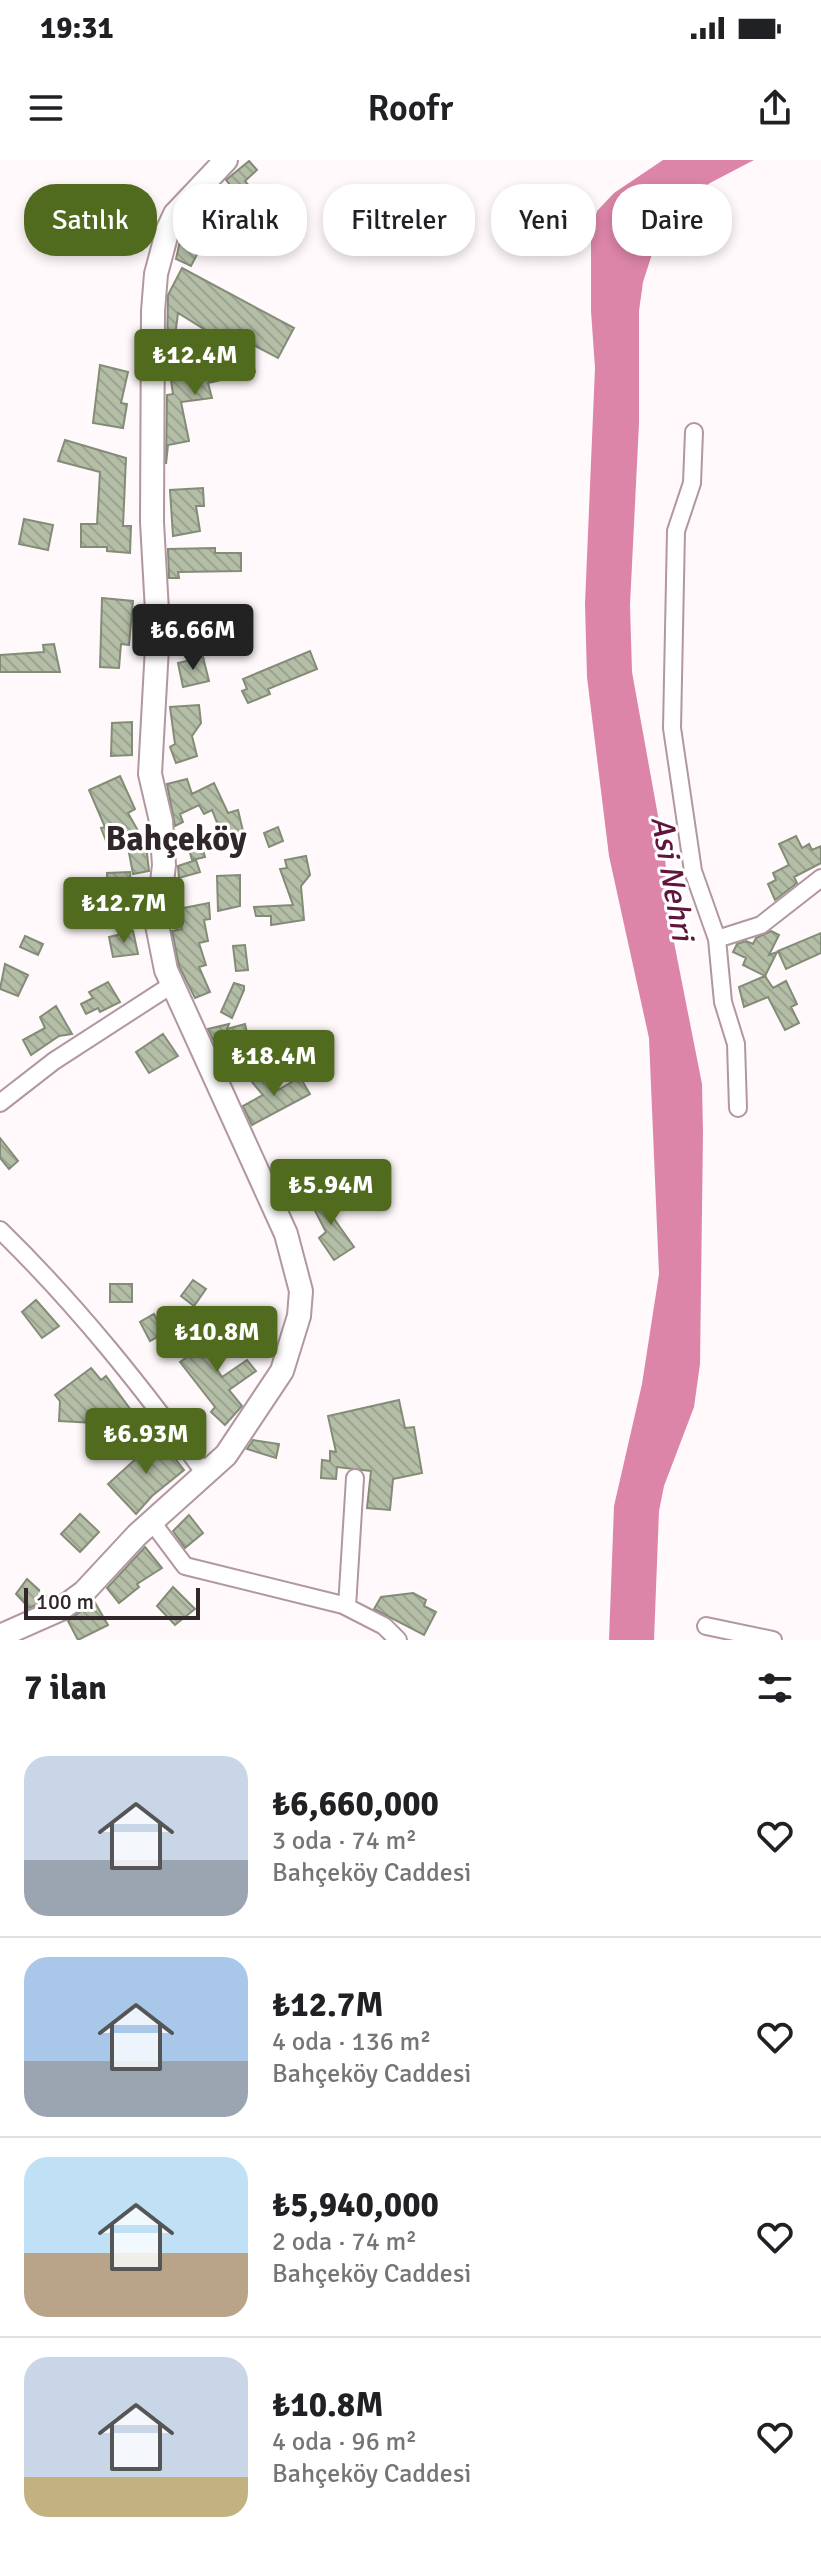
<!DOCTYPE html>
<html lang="tr">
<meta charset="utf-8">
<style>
body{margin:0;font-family:Signika,sans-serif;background:#f6f6f6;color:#202124;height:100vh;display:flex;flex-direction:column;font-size:30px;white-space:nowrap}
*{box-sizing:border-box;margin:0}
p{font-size:26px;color:#757577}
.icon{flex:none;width:44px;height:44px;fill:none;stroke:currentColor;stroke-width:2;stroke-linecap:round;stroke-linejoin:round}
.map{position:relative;height:1480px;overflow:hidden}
.details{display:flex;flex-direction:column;background:#fff;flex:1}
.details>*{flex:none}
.top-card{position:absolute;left:24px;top:24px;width:774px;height:72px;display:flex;gap:16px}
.scale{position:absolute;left:24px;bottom:20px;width:176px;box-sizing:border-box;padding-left:8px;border:4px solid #31272b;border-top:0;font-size:22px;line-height:28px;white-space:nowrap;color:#31272b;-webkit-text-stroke:6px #fff;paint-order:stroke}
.price{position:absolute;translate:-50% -68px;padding:0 18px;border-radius:8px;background:#516b1e;color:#fff;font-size:26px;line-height:52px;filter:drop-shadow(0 2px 4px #0008)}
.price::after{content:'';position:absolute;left:50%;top:48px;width:24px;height:18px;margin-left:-12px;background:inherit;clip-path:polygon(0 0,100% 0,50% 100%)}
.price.current{background:#222;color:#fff}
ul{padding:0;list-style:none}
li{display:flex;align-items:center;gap:24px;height:200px;padding:0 24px}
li+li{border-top:2px solid #e0e0e0}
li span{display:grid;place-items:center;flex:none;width:224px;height:160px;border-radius:24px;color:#555}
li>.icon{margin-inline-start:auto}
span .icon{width:96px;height:96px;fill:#fffc;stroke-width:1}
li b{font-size:34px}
h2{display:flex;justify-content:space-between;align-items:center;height:96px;padding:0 24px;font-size:34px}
.chip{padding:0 28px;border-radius:32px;background:#fff;box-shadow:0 4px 12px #0003;font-size:28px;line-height:72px}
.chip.current{background:#516b1e;color:#fff}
.status{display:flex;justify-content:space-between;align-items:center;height:56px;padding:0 40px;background:#fff;direction:ltr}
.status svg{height:22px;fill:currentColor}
header{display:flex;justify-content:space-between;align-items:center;height:104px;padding:0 24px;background:#fff;font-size:36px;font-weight:600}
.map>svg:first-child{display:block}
.water{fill:#dc85a8}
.building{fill:url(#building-back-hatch);stroke:#838c76;stroke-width:2}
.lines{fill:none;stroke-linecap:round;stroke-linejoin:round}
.minor-casing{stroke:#b197a0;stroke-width:20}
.major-casing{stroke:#b197a0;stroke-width:26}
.minor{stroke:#fff;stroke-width:16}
.major{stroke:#fff;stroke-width:22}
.labels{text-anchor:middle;stroke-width:6;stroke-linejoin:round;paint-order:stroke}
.water-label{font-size:32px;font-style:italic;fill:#62153c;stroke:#fff}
.quarter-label{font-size:34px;font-weight:bold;fill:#31272b;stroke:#fff}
</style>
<div class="status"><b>19:31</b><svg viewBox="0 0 49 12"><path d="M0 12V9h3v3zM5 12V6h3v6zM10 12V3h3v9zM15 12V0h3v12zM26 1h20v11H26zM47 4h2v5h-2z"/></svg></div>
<header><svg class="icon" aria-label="menu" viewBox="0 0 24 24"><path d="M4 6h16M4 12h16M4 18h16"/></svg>Roofr<svg class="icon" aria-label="share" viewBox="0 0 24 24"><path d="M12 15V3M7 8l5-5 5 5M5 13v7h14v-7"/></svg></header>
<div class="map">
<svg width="821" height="1480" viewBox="0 0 821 1480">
<defs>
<pattern id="building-back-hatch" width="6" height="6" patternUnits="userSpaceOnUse" patternTransform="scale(2)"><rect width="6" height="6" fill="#b4bea7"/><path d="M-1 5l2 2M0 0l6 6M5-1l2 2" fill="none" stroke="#9ba390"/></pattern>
</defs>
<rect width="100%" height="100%" fill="#fff9fb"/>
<path class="water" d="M 663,0 L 754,0 L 710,23 L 681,45 L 655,85 L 643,122 L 639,151 L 639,263 L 630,445 L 632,512 L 664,689 L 673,777 L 702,924 L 703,973 L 700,1204 L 694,1247 L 664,1326 L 659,1351 L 654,1480 L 609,1480 L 614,1346 L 642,1224 L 659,1114 L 649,878 L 609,696 L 587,517 L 585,444 L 595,208 L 591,151 L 591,73 L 597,51 L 614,33 Z"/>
<path class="building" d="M 249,1 L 257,10 L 245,21 L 250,27 L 239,36 L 226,20 Z
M 208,40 L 220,48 L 209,65 L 193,55 Z
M 182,72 L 203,83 L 191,106 L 176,99 Z
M 182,108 L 294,168 L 278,198 L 225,170 L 220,179 L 178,153 L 173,192 L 167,191 L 168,135 Z
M 252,200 L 255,212 L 208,223 L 212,238 L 181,242 L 189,281 L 168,285 L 166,304 L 167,235 L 173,234 L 171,220 Z
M 100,205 L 128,212 L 121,243 L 127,244 L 123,268 L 93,263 Z
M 65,280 L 126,298 L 123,366 L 131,366 L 130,393 L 107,391 L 107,387 L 81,387 L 81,364 L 97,364 L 100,312 L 58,301 Z
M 203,328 L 204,346 L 196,346 L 200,371 L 173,376 L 170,330 Z
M 24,359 L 53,365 L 48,390 L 19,384 Z
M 215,388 L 215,393 L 241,393 L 241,411 L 178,412 L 179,418 L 169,418 L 168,389 Z
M 102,438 L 133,441 L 129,485 L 121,484 L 119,508 L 100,507 Z
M 204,452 L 206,480 L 174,482 L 175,454 Z
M 54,484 L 60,512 L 0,512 L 0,495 L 44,492 L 43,485 Z
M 310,491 L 317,509 L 268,529 L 270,534 L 248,543 L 242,531 L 247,529 L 243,519 Z
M 203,497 L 209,521 L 183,527 L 178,503 Z
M 199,545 L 201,563 L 192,576 L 197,596 L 176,603 L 170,587 L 175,584 L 170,547 Z
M 132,562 L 132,595 L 111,596 L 112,563 Z
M 120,616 L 135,649 L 128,653 L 146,685 L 149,711 L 133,714 L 127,682 L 110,691 L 101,668 L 105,667 L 89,630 Z
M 187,619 L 192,634 L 214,623 L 228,653 L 238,650 L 243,671 L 223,678 L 212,650 L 204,654 L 199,645 L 180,654 L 183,662 L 175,666 L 167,624 Z
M 278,667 L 283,681 L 269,687 L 264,673 Z
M 796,676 L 802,688 L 809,684 L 812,690 L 821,686 L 821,703 L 794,717 L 797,723 L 775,740 L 768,724 L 776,720 L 773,713 L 789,705 L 779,684 Z
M 200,679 L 205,697 L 192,700 L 187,682 Z
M 306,696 L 310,715 L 301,726 L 304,760 L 271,765 L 271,756 L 256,756 L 254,747 L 293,745 L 280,709 L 287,708 L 285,700 Z
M 196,700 L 200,712 L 179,718 L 178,706 Z
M 130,712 L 132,740 L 139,741 L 133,763 L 111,754 L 119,734 L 108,735 L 107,713 Z
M 240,715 L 240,746 L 218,751 L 217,716 Z
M 209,743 L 210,759 L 204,760 L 208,781 L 199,783 L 206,805 L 199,807 L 210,832 L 195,838 L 179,806 L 172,771 L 182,769 L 178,749 Z
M 133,771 L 138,794 L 113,797 L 109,777 Z
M 771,771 L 779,775 L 769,795 L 777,792 L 765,816 L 773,828 L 786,821 L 797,844 L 791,847 L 799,863 L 785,870 L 768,837 L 744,847 L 739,827 L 765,816 L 743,805 L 746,798 L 733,792 L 737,784 L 746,781 L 753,784 L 756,778 Z
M 821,773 L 821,793 L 786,809 L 778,791 Z
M 25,776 L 43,784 L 38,795 L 20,787 Z
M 245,785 L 248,810 L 236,811 L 233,786 Z
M 5,804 L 28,815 L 18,836 L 0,829 Z
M 108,822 L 120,842 L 100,852 L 98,848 L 86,854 L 81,844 L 93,838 L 89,832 Z
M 234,823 L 244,826 L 244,830 L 232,858 L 221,852 Z
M 56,846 L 72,874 L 59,876 L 31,895 L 23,880 L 45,868 L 40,857 Z
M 229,864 L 227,869 L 245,864 L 250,886 L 218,890 L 208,869 Z
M 163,874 L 178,896 L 149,913 L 136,892 Z
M 261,913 L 278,930 L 300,917 L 310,934 L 252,965 L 243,946 L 263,935 L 251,921 Z
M 0,978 L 18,1001 L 9,1009 L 0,998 Z
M 327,1032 L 338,1052 L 332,1056 L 354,1087 L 334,1100 L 319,1078 L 326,1072 L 310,1041 Z
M 193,1120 L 206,1129 L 194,1146 L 181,1136 Z
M 110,1124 L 132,1124 L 132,1142 L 110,1142 Z
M 36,1140 L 59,1166 L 42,1178 L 22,1152 Z
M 154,1154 L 164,1173 L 150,1181 L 140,1162 Z
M 219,1165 L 233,1184 L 211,1200 L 222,1217 L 247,1200 L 256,1211 L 229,1230 L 242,1246 L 225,1265 L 211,1252 L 215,1247 L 180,1202 L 203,1186 L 199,1180 Z
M 91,1208 L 101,1220 L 106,1216 L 136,1257 L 108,1277 L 96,1263 L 59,1261 L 60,1241 L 55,1235 Z
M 399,1240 L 405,1268 L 414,1267 L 422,1313 L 393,1319 L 390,1350 L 367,1348 L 371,1311 L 337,1307 L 336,1319 L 321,1318 L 322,1300 L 330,1301 L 330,1291 L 336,1292 L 328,1256 Z
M 159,1278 L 184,1310 L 152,1336 L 136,1354 L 108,1324 Z
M 253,1280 L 279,1284 L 276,1298 L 247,1289 Z
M 80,1354 L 99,1372 L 80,1392 L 61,1374 Z
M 189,1355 L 203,1373 L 185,1388 L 173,1371 Z
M 145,1387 L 162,1408 L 137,1424 L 139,1427 L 119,1443 L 107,1428 Z
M 27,1419 L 49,1439 L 29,1448 L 16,1434 Z
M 173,1427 L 195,1449 L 175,1465 L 157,1446 Z
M 413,1433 L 426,1440 L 424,1446 L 436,1452 L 424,1475 L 374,1449 L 381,1437 Z
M 94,1441 L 108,1465 L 78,1480 L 68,1461 Z"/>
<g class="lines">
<g class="minor-casing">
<path id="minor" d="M 694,272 L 692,323 L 676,371 L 672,568 L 693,711 L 717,779 L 723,842 L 736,884 L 738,948
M 717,779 L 761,765 L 821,718
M 0,943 L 54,901 L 173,824
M 0,1070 C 77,1145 143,1228 206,1315
M 152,1362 L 185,1406 L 343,1445 L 384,1466 L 398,1480
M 347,1447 L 355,1318
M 706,1466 L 773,1480"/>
</g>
<g class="major-casing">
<path id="major" d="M 0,1476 L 61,1449 L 84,1432 L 137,1375 L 226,1295 L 282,1211 L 299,1156 L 301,1131 L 286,1074 L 166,810 L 157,765 L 164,705 L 161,661 L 150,614 L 158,469 L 152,362 L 153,151 L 156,114 L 168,69 L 175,54 L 226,0"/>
</g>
<use href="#minor" class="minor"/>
<use href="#major" class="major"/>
</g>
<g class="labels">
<g class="water-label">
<text transform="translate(673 718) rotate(80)" y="11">Asi Nehri</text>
</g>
<g class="quarter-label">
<text x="176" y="690">Bahçeköy</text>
</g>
</g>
</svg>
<div class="scale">100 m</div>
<b class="price" style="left:195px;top:237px">₺12.4M</b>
<b class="price current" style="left:193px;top:512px">₺6.66M</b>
<b class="price" style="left:124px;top:785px">₺12.7M</b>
<b class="price" style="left:274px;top:938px">₺18.4M</b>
<b class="price" style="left:331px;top:1067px">₺5.94M</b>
<b class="price" style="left:217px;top:1214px">₺10.8M</b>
<b class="price" style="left:146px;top:1316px">₺6.93M</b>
<div class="top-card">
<a class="chip current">Satılık</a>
<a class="chip">Kiralık</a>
<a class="chip">Filtreler</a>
<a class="chip">Yeni</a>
<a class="chip">Daire</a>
</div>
</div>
<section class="details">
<h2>7 ilan<svg class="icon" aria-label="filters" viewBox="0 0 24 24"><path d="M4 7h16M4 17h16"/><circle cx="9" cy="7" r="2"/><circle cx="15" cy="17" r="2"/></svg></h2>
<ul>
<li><span style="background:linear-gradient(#c9d6e8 65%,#9aa5b1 0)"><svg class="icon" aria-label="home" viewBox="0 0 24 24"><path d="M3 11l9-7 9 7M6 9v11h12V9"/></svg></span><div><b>₺6,660,000</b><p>3 oda · 74 m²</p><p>Bahçeköy Caddesi</p></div><svg class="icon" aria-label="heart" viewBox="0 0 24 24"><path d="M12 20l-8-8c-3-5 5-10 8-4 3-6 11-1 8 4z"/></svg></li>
<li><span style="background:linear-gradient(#a9c7e8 65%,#9aa5b1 0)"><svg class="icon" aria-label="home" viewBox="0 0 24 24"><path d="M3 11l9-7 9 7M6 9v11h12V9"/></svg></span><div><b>₺12.7M</b><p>4 oda · 136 m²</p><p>Bahçeköy Caddesi</p></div><svg class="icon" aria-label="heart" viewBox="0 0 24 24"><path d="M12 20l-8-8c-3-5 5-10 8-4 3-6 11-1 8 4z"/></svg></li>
<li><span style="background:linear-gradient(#bfe0f5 60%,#b9a48a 0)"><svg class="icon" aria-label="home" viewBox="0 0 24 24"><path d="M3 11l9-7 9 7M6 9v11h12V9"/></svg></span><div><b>₺5,940,000</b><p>2 oda · 74 m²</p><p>Bahçeköy Caddesi</p></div><svg class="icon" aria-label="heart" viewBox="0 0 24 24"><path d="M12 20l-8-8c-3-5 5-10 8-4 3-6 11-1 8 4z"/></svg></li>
<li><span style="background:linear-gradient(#c9d6e8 75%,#c2b280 0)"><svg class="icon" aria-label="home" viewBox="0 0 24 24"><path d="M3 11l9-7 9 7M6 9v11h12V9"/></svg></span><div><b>₺10.8M</b><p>4 oda · 96 m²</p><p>Bahçeköy Caddesi</p></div><svg class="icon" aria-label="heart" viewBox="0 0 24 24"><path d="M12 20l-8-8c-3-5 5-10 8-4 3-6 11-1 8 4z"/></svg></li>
</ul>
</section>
